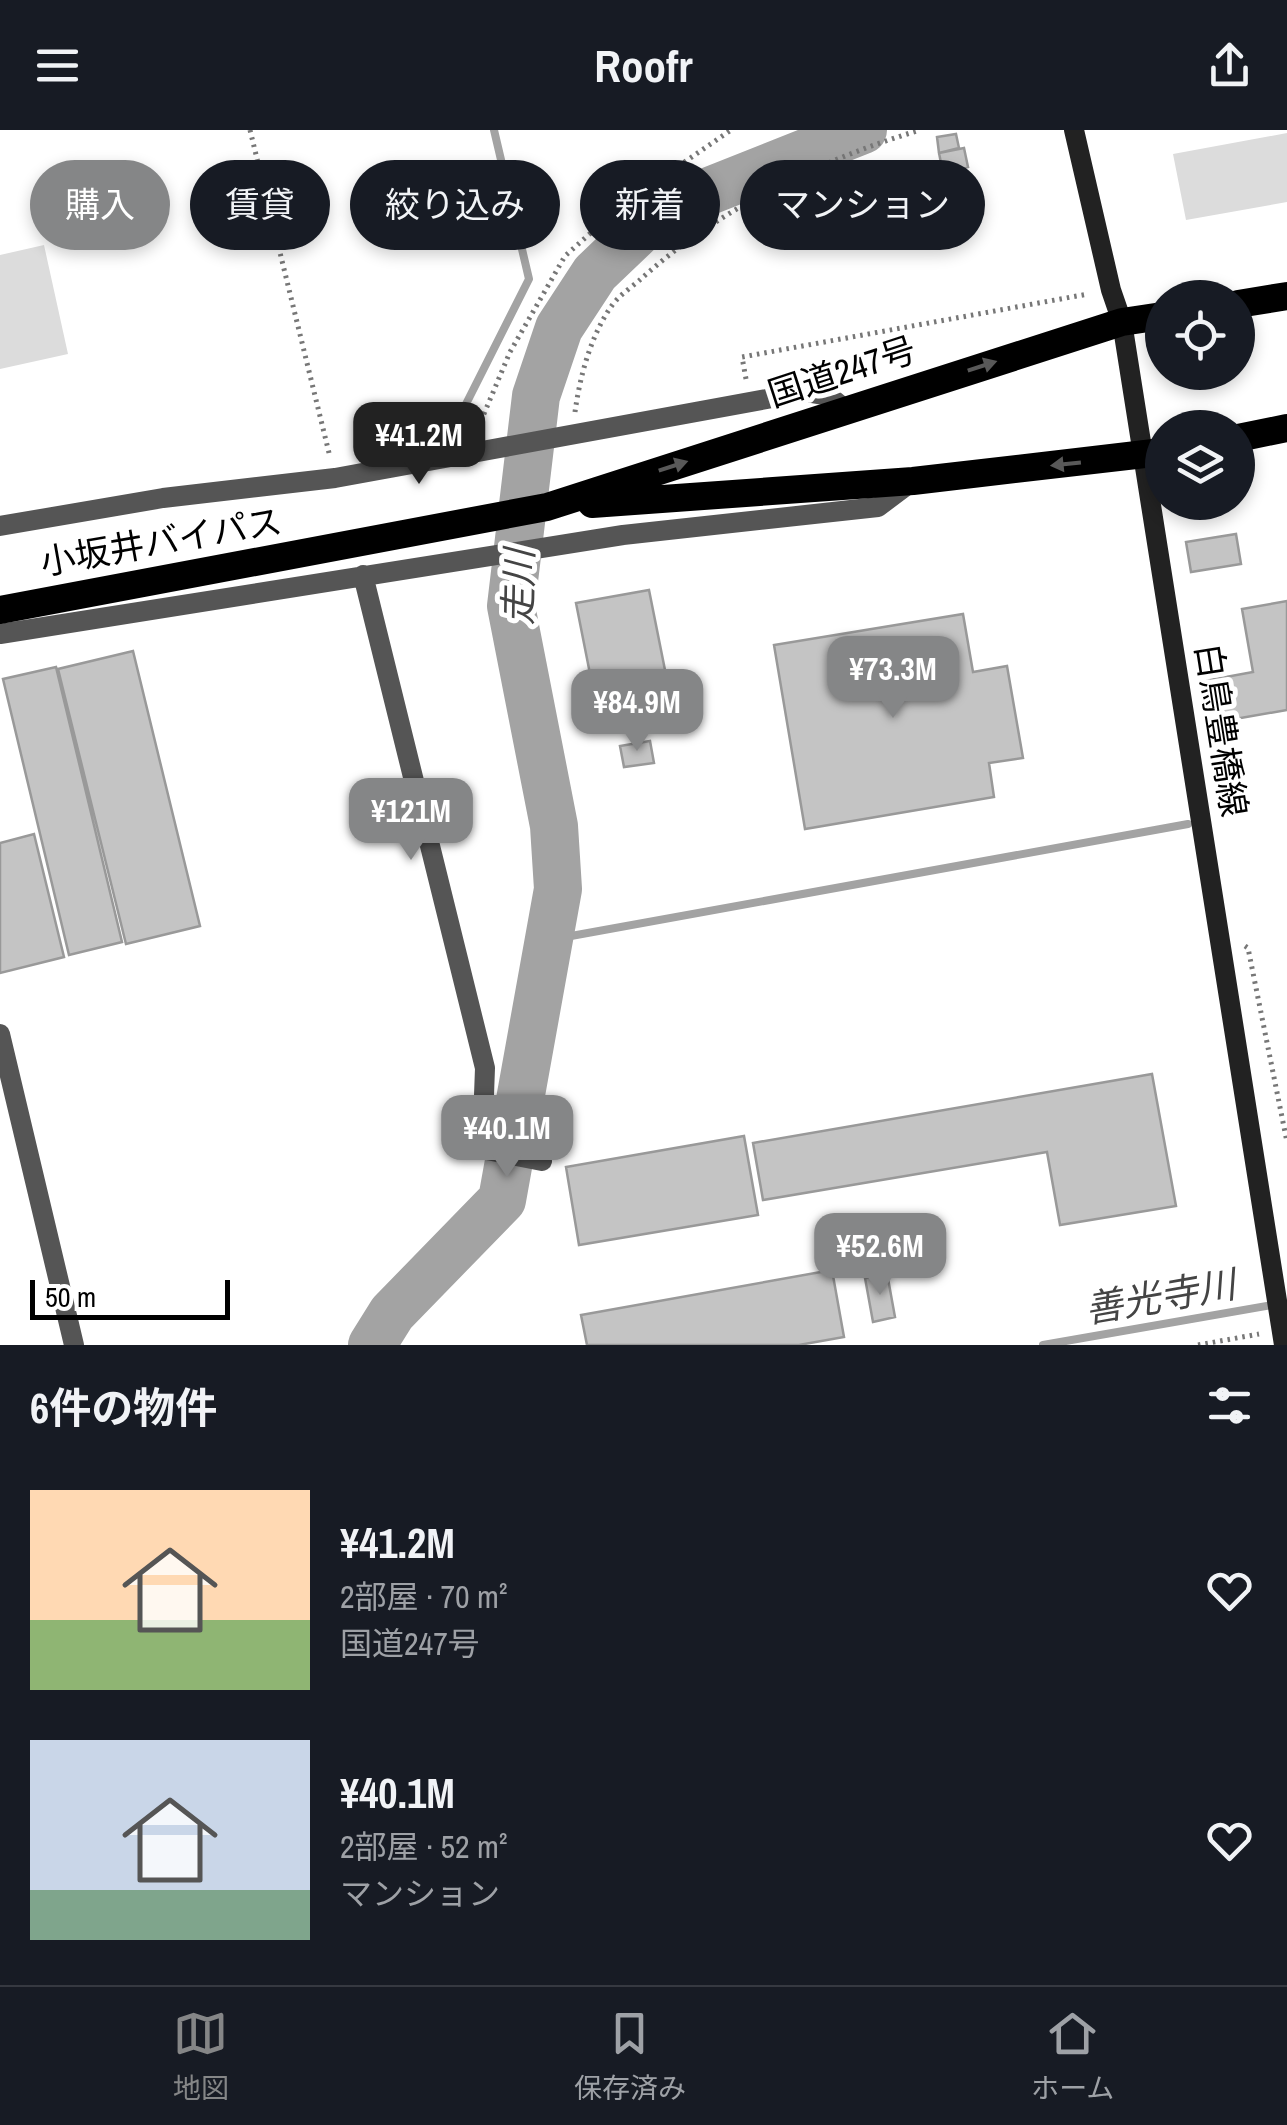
<!DOCTYPE html>
<html lang="ja">
<meta charset="utf-8">
<style>
body{margin:0;font-family:"Archivo Narrow","Noto Sans JP",sans-serif;background:#242831;color:#f1f3f6;height:100vh;display:flex;flex-direction:column;font-size:38px;white-space:nowrap}
*{box-sizing:border-box;margin:0}
p{font-size:32px;color:#9ea1a6}
.icon{flex:none;width:55px;height:55px;fill:none;stroke:currentColor;stroke-width:2;stroke-linecap:round;stroke-linejoin:round}
.map{position:relative;height:1215px;overflow:hidden}
.details{display:flex;flex-direction:column;background:#171b24;flex:1}
.details>*{flex:none}
.hud{position:absolute;left:30px;top:30px;width:1228px;height:90px;display:flex;gap:20px}
.tools{position:absolute;left:1145px;top:150px;display:grid;gap:20px}
.tools a{display:grid;place-items:center;width:110px;height:110px;border-radius:50%;background:#171b24;box-shadow:0 5px 15px #0003;font-size:50px}
.scale{position:absolute;left:30px;bottom:25px;width:200px;box-sizing:border-box;padding-left:10px;border:5px solid #000;border-top:0;font-size:28px;line-height:35px;white-space:nowrap;color:#000;-webkit-text-stroke:8px #fff;paint-order:stroke}
.price{position:absolute;translate:-50% -85px;padding:0 22px;border-radius:20px;background:#858687;color:#fff;font-size:32px;line-height:65px;filter:drop-shadow(0 2px 5px #0008)}
.price::after{content:'';position:absolute;left:50%;top:60px;width:30px;height:22px;margin-left:-15px;background:inherit;clip-path:polygon(0 0,100% 0,50% 100%)}
.price.selected{background:#222;color:#fff}
ul{padding:0;list-style:none}
li{display:flex;align-items:center;gap:30px;height:250px;padding:0 30px}
li span{display:grid;place-items:center;flex:none;width:280px;height:200px;border-radius:0px;color:#555}
li>.icon{margin-inline-start:auto}
span .icon{width:120px;height:120px;fill:#fffc;stroke-width:1}
li b{font-size:42px}
h2{display:flex;justify-content:space-between;align-items:center;height:120px;padding:0 30px;font-size:42px}
.tag{padding:0 35px;border-radius:45px;background:#171b24;box-shadow:0 5px 15px #0003;font-size:35px;line-height:90px}
.tag.selected{background:#858687;color:#fff}
header{display:flex;justify-content:space-between;align-items:center;height:130px;padding:0 30px;background:#171b24;font-size:45px;font-weight:700}
.dock{display:flex;justify-content:space-around;align-items:center;height:140px;border-top:2px solid #363941;background:#171b24;font-size:28px;color:#9ea1a6}
.dock a{display:grid;justify-items:center;gap:5px}
.dock .selected{color:#858687}
.map>svg:first-child{display:block}
.green{fill:#dcdcdc}
.lines{fill:none;stroke-linecap:round;stroke-linejoin:round}
.stream{stroke:#a3a3a3;stroke-width:8}
.river{stroke:#a3a3a3;stroke-width:48}
.building{fill:#c4c4c4;stroke:#999;stroke-width:2.5}
.path{stroke:#777;stroke-width:5;stroke-dasharray:2.5 5;stroke-linecap:butt}
.minor{stroke:#555;stroke-width:20}
.secondary{stroke:#222;stroke-width:20}
.trunk{stroke:#000;stroke-width:28}
.oneway{fill:#595959}
.labels{text-anchor:middle;stroke-width:10;stroke-linejoin:round;paint-order:stroke}
.street-label{font-size:35px;fill:#000;stroke:#fff}
.water-label{font-size:38px;font-style:italic;fill:#444;stroke:#fff}
</style>
<header><svg class="icon" aria-label="menu" viewBox="0 0 24 24"><path d="M4 6h16M4 12h16M4 18h16"/></svg>Roofr<svg class="icon" aria-label="share" viewBox="0 0 24 24"><path d="M12 15V3M7 8l5-5 5 5M5 13v7h14v-7"/></svg></header>
<div class="map">
<svg width="1287" height="1215" viewBox="0 0 1287 1215">
<rect width="100%" height="100%" fill="#fff"/>
<path class="green" d="M 1287,3 L 1287,72 L 1186,90 L 1173,24 Z
M 44,115 L 68,224 L 0,239 L 0,125 Z"/>
<g class="lines">
<path class="stream" d="M 465,276 L 529,149 L 494,0
M 549,810 L 1188,694
M 1043,1215 L 1278,1174"/>
<path class="river" d="M 372,1215 L 392,1183 L 502,1070 L 558,759 L 554,696 L 511,476 L 536,266 L 559,198 L 595,143 L 641,99 L 689,69 L 863,0"/>
</g>
<path class="building" d="M 956,4 L 959,18 L 939,23 L 937,7 Z
M 964,18 L 968,37 L 943,43 L 939,23 Z
M 904,32 L 908,52 L 874,59 L 871,39 Z
M 1236,404 L 1241,434 L 1191,442 L 1186,412 Z
M 649,460 L 667,550 L 594,564 L 576,473 Z
M 1287,471 L 1287,580 L 1212,593 L 1204,551 L 1253,542 L 1242,479 Z
M 963,484 L 973,542 L 1007,536 L 1023,628 L 989,633 L 994,667 L 805,699 L 774,515 Z
M 133,521 L 200,796 L 126,814 L 58,539 Z
M 56,537 L 122,812 L 69,825 L 3,549 Z
M 650,611 L 654,633 L 624,637 L 620,616 Z
M 34,704 L 64,827 L 0,843 L 0,713 Z
M 1152,944 L 1176,1076 L 1060,1095 L 1047,1022 L 763,1070 L 753,1013 Z
M 744,1006 L 758,1085 L 579,1115 L 566,1037 Z
M 832,1140 L 844,1207 L 799,1215 L 587,1215 L 581,1185 Z
M 887,1143 L 895,1187 L 873,1192 L 865,1148 Z"/>
<g class="lines">
<path class="path" d="M 250,0 L 330,327
M 746,249 L 742,227 L 1088,164
M 575,282 C 580,246 591,204 613,174 C 621,164 633,156 642,148 C 720,78 820,30 920,0
M 478,298 L 510,222 L 565,126 L 622,75 L 731,0
M 1245,816 L 1248,818 L 1287,1012
M 1198,1215 L 1259,1204"/>
<path class="minor" d="M 0,396 L 163,368 L 335,348 L 805,262 L 829,266 L 845,279
M 363,445 L 485,938 L 482,1019 L 542,1031
M 0,504 L 623,405 L 878,377 L 910,353
M 0,904 L 74,1215"/>
<path class="secondary" d="M 1074,0 L 1111,160 L 1122,192 L 1284,1215"/>
<path class="trunk" d="M 1238,174 L 1287,166
M 1238,308 L 1287,298
M 592,374 L 913,351 L 1162,322
M 0,480 L 547,377 L 1122,192 L 1162,186"/>
</g>
<defs><path id="oneway-solid" d="M-6-.8H1V-3.2L6.5 0L1 3.2V.8H-6Z" transform="scale(2.5)"/></defs>
<g class="oneway">
<use href="#oneway-solid" transform="translate(982 236) rotate(-18)"/>
<use href="#oneway-solid" transform="translate(1066 334) rotate(174)"/>
<use href="#oneway-solid" transform="translate(673 336) rotate(-18)"/>
</g>
<g class="labels">
<g class="street-label">
<text transform="translate(842 242) rotate(-18)" y="12">国道247号</text>
<text transform="translate(161 412) rotate(-10)" y="12">小坂井バイパス</text>
<text transform="translate(1221 600) rotate(81)" y="12">白鳥豊橋線</text>
</g>
<g class="water-label">
<text transform="translate(519 457) rotate(-89)" y="13">走川</text>
<text transform="translate(1160 1167) rotate(-10)" y="13">善光寺川</text>
</g>
</g>
</svg>
<div class="tools">
<a><svg class="icon" aria-label="locate" viewBox="0 0 24 24"><circle cx="12" cy="12" r="6"/><path d="M12 2v4M12 18v4M2 12h4M18 12h4"/></svg></a>
<a><svg class="icon" aria-label="layers" viewBox="0 0 24 24"><path d="M12 4l9 5-9 5-9-5zM3 14l9 5 9-5"/></svg></a>
</div>
<div class="scale">50 m</div>
<b class="price selected" style="left:419px;top:357px">¥41.2M</b>
<b class="price" style="left:893px;top:591px">¥73.3M</b>
<b class="price" style="left:637px;top:624px">¥84.9M</b>
<b class="price" style="left:411px;top:733px">¥121M</b>
<b class="price" style="left:507px;top:1050px">¥40.1M</b>
<b class="price" style="left:880px;top:1168px">¥52.6M</b>
<div class="hud">
<a class="tag selected">購入</a>
<a class="tag">賃貸</a>
<a class="tag">絞り込み</a>
<a class="tag">新着</a>
<a class="tag">マンション</a>
</div>
</div>
<section class="details">
<h2>6件の物件<svg class="icon" aria-label="filters" viewBox="0 0 24 24"><path d="M4 7h16M4 17h16"/><circle cx="9" cy="7" r="2"/><circle cx="15" cy="17" r="2"/></svg></h2>
<ul>
<li><span style="background:linear-gradient(#ffd9b3 65%,#8fb573 0)"><svg class="icon" aria-label="home" viewBox="0 0 24 24"><path d="M3 11l9-7 9 7M6 9v11h12V9"/></svg></span><div><b>¥41.2M</b><p>2部屋 · 70 m²</p><p>国道247号</p></div><svg class="icon" aria-label="heart" viewBox="0 0 24 24"><path d="M12 20l-8-8c-3-5 5-10 8-4 3-6 11-1 8 4z"/></svg></li>
<li><span style="background:linear-gradient(#c9d6e8 75%,#7fa58c 0)"><svg class="icon" aria-label="home" viewBox="0 0 24 24"><path d="M3 11l9-7 9 7M6 9v11h12V9"/></svg></span><div><b>¥40.1M</b><p>2部屋 · 52 m²</p><p>マンション</p></div><svg class="icon" aria-label="heart" viewBox="0 0 24 24"><path d="M12 20l-8-8c-3-5 5-10 8-4 3-6 11-1 8 4z"/></svg></li>
</ul>
</section>
<nav class="dock">
<a class="selected"><svg class="icon" aria-label="map" viewBox="0 0 24 24"><path d="M3 6l6-2 6 2 6-2v14l-6 2-6-2-6 2zM9 4v14M15 6v14"/></svg>地図</a>
<a><svg class="icon" aria-label="saved" viewBox="0 0 24 24"><path d="M7 4h10v16l-5-4-5 4z"/></svg>保存済み</a>
<a><svg class="icon" aria-label="home" viewBox="0 0 24 24"><path d="M3 11l9-7 9 7M6 9v11h12V9"/></svg>ホーム</a>
</nav>
